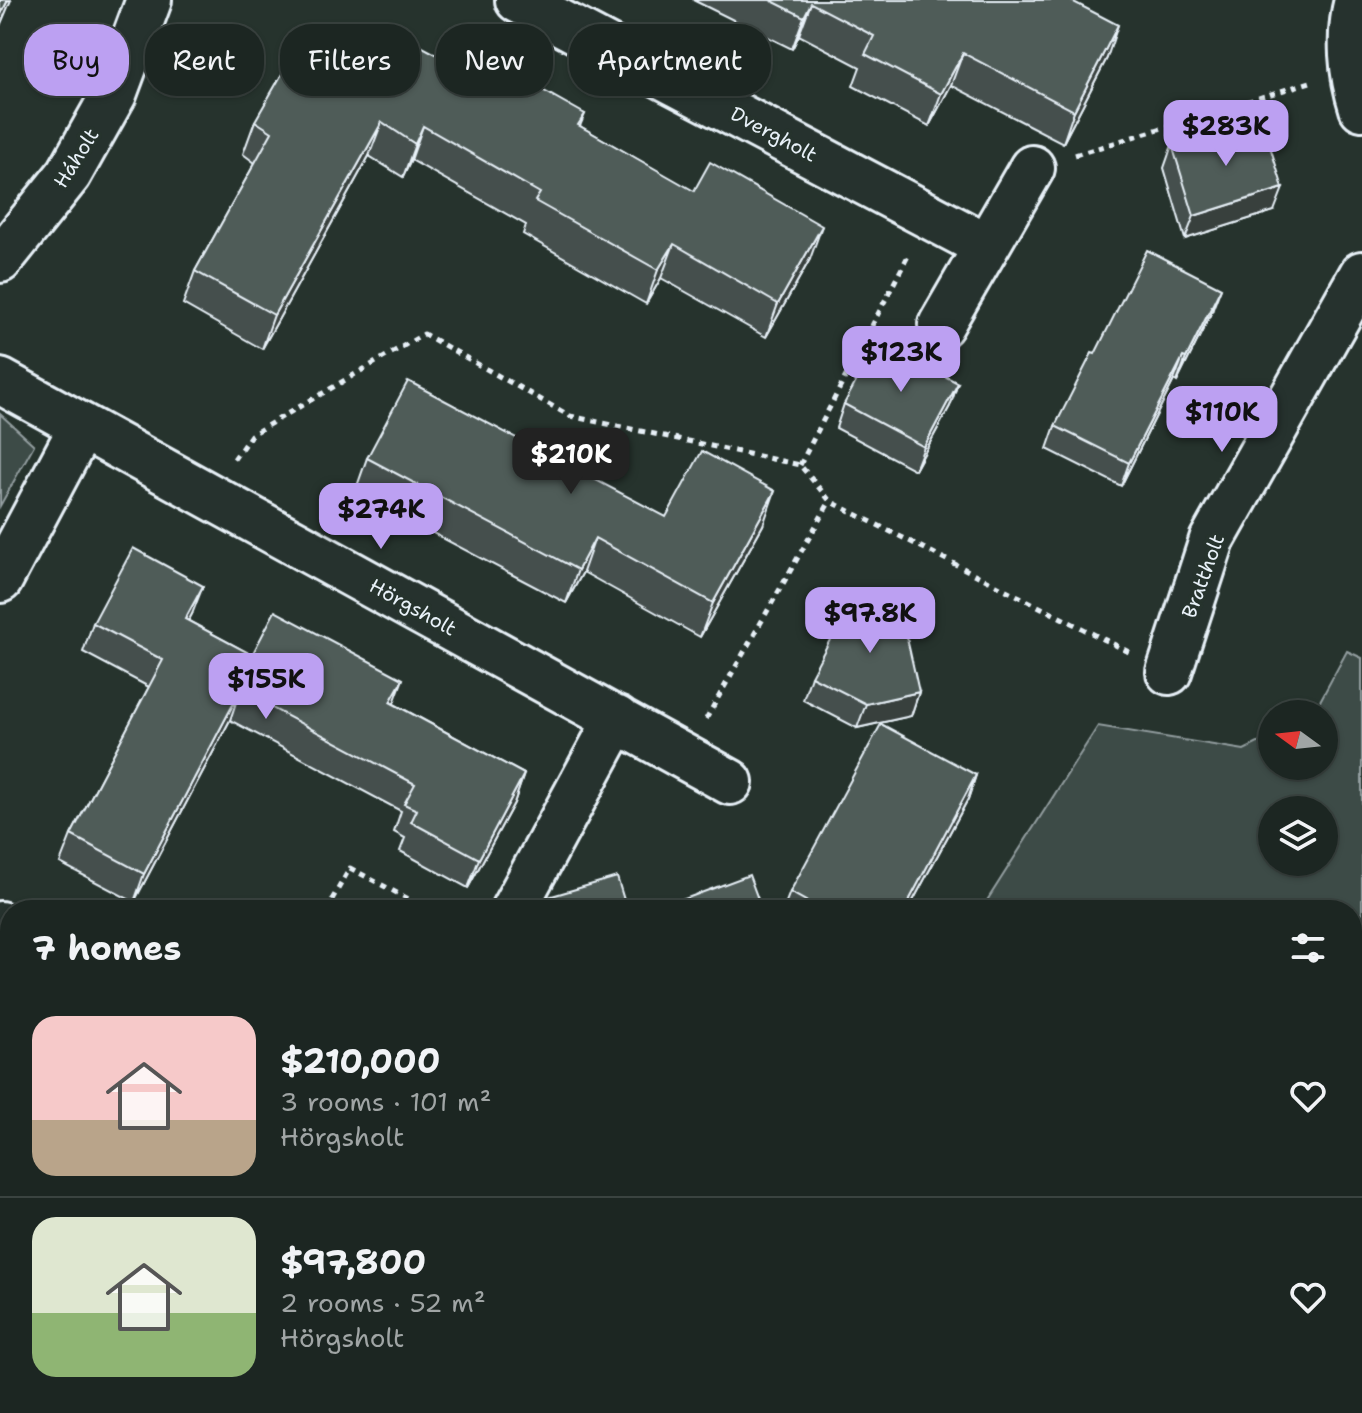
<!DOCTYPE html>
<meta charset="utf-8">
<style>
body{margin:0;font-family:"Shantell Sans",sans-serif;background:#29322f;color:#f1f3f6;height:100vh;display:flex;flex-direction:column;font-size:30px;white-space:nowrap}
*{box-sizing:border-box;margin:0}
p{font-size:26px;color:#a0a5a5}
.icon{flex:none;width:44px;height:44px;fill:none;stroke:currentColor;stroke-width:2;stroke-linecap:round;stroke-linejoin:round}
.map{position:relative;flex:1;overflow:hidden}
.details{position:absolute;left:0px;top:900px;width:1362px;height:514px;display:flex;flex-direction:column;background:#1c2622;border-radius:32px 32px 0 0;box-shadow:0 2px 6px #0004,0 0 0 2px #3a4340}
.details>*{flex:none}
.hud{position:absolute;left:24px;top:24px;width:800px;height:72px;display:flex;gap:16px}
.needle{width:52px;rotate:285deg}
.fabs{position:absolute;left:1258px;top:700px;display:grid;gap:16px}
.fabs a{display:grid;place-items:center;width:80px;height:80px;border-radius:50%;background:#1c2622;box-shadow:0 2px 6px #0004,0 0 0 2px #3a4340;font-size:40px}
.price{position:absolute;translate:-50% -68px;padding:0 18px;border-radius:16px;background:#bca0f2;color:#111;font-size:26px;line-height:52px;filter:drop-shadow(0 2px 4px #0008)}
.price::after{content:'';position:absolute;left:50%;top:48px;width:24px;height:18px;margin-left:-12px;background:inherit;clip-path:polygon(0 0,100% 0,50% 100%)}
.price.selected{background:#222;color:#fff}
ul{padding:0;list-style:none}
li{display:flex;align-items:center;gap:24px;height:200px;padding:0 32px}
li+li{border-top:2px solid #3a4340}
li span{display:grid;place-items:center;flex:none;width:224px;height:160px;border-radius:24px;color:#555}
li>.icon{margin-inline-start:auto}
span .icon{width:96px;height:96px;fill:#fffc;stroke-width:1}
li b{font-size:34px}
h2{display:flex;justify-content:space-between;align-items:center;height:96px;padding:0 32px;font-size:34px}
.tag{padding:0 28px;border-radius:32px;background:#1c2622;box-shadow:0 2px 6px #0004,0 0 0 2px #3a4340;font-size:28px;line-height:72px}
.tag.selected{background:#bca0f2;color:#111}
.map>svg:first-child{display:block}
.grass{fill:#3e4b47;stroke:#939ea0;stroke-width:2;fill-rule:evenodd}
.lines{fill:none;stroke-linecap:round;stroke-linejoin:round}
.minor-casing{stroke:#e8f1f8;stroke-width:50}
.path{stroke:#e8f1f8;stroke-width:5;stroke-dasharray:6 6;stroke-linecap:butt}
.minor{stroke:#26332d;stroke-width:44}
.wall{fill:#454f4d;stroke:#e8f1f8;stroke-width:2}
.shaded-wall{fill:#38403e;stroke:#e8f1f8;stroke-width:2}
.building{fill:#505c59;stroke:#e8f1f8;stroke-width:2}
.labels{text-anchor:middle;stroke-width:7;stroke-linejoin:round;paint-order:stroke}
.street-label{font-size:20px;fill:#e8f1f8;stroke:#26332d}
</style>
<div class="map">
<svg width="1362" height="1413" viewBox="0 0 1362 1413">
<rect width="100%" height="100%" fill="#26332d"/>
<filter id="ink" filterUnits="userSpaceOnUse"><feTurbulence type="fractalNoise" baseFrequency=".0125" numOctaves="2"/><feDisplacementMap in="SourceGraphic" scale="16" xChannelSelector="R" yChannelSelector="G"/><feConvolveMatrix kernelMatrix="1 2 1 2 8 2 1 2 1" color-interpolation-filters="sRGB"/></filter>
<g filter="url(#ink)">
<path class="grass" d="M 0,414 L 34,445 L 0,506 Z
M 1347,651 L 1362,658 L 1362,1413 L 810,1413 L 808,1404 L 1352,1404 L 1352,910 L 981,910 L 1098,726 L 1244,750 L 1272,736 L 1272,766 L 1324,766 L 1324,714 L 1313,714 ZM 1272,810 L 1324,810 L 1324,862 L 1272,862 Z"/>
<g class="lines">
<g class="minor-casing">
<path id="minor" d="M 518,0 L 986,246
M 1357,0 C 1348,35 1351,74 1362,108
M 0,260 L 69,174 L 114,94 L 149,0
M 941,325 L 1032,168
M 0,381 L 730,782
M 0,580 L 82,426
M 1169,672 L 1212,540 L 1362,274
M 513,910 L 617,719
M 0,924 L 10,930"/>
</g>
<path class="path" d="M 1075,155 L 1310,82
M 234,459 L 251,435 L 424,334 L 570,416 L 800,465 L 830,501 L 1129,652
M 800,465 L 908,256
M 706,719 L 830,501
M 326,910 L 350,868 L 429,910
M 0,1022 L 10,1028
M 1352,1170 L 1362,1162
M 114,1404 L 116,1413
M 847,1413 L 877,1404"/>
<use href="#minor" class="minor"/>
</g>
<path class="wall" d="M 693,0 L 1053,0 L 1107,58 L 1063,143 L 951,85 L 929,126 L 853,86 L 860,67 L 799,35 L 792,49 Z
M 449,61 L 585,114 L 580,126 L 810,259 L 766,337 L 661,278 L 646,304 L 523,234 L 526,225 L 411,160 L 403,177 L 369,156 L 262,349 L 183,304 L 195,271 L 255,163 L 243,154 L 255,121 L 328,84 Z
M 1172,145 L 1274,211 L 1185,239 L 1164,168 Z
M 1212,311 L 1177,382 L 1174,380 L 1121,486 L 1047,449 L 1055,426 L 1095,354 Z
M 958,383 L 950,406 L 915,470 L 836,428 L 844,404 Z
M 367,458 L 666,517 L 763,525 L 700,637 L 583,572 L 566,603 L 355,492 Z
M 192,614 L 188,621 L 252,655 L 394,704 L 524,774 L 514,803 L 468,888 L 400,851 L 405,838 L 394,832 L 401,811 L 230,720 L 134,902 L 60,863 L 71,835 L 149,687 L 83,652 L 93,623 Z
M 811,676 L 919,692 L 911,716 L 857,728 L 803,700 Z
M 976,775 L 968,799 L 908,910 L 783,910 L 790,892 Z
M 545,898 L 627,910 L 541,910 Z
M 197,1404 L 488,1404 L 459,1413 L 193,1413 Z"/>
<path class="shaded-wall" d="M 8,0 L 11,0 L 0,26 L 0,16 Z
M 811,3 L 799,35 L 792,49 L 804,17 Z
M 1118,25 L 1107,58 L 1063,143 L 1074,111 Z
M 963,53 L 951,85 L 929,126 L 941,94 Z
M 382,122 L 369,156 L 262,349 L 274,315 Z
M 423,126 L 411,160 L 403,177 L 415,144 Z
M 1283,188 L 1274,211 L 1185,239 L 1194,216 Z
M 822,226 L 810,259 L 766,337 L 778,304 Z
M 674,244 L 661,278 L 646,304 L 658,270 Z
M 1221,288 L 1212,311 L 1177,382 L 1186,358 Z
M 1183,357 L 1174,380 L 1121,486 L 1129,463 Z
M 958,383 L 950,406 L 915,470 L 924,447 Z
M 775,491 L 763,525 L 700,637 L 713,603 Z
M 595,538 L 583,572 L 566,603 L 578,570 Z
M 203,586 L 192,614 L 174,648 L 185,619 Z
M 403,679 L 392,708 L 390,702 Z
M 240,691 L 230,720 L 134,902 L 144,874 Z
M 919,692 L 911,716 L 857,728 L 866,704 Z
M 524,774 L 514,803 L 468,888 L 479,859 Z
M 976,775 L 968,799 L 908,910 L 904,910 Z
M 10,1101 L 10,1130 L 0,1134 L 0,1104 Z
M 421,1404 L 488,1404 L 459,1413 L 393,1413 Z"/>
<path class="building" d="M 0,0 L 8,0 L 0,16 Z
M 770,0 L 1070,0 L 1118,25 L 1074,111 L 963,53 L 941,94 L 865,54 L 874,36 L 811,3 L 804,17 Z
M 396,33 L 449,61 L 459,43 L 585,114 L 578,125 L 694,191 L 710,162 L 822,226 L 778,304 L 674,244 L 658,270 L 535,201 L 540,193 L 423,126 L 415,144 L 382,122 L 274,315 L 195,271 L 272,132 L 255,121 L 290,60 L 328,84 L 376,67 Z
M 1248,121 L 1256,147 L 1269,143 L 1283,188 L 1194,216 L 1172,145 Z
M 1147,250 L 1221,288 L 1186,358 L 1183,357 L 1129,463 L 1055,426 L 1092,353 L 1095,354 Z
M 878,341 L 958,383 L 924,447 L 844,404 Z
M 408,381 L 666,517 L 702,451 L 775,491 L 713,603 L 595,538 L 578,570 L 367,458 Z
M 133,548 L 203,586 L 185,619 L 252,655 L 275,611 L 403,679 L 390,702 L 524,774 L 479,859 L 411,822 L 417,810 L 404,804 L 415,784 L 240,691 L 144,874 L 71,835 L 163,660 L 93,623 Z
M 898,598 L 919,692 L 866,704 L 811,676 L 845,611 Z
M 881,724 L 976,775 L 904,910 L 822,910 L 790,892 Z
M 749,875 L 762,910 L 655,910 Z
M 617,877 L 627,910 L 549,910 L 545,898 Z
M 0,1036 L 3,1036 L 10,1058 L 10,1101 L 0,1104 Z
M 58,1404 L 87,1404 L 90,1413 L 26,1413 Z
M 200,1404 L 421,1404 L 393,1413 L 392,1409 L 378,1413 L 203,1413 Z"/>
</g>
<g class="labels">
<g class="street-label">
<text transform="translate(774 134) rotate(28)" y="7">Dvergholt</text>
<text transform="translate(76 158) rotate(-58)" y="7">Háholt</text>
<text transform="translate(1203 576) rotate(-70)" y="7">Brattholt</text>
<text transform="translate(413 607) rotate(29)" y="7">Hörgsholt</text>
</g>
</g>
</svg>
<div class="fabs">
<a><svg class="needle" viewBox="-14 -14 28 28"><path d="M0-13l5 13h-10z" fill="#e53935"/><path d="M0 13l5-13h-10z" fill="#a0a5a5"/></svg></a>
<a><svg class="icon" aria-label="layers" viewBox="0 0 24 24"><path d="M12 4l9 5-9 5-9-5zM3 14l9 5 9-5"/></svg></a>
</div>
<b class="price" style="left:1226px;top:168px">$283K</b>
<b class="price" style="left:901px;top:394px">$123K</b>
<b class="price" style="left:1222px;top:454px">$110K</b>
<b class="price selected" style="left:571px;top:496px">$210K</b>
<b class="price" style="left:381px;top:551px">$274K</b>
<b class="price" style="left:870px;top:655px">$97.8K</b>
<b class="price" style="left:266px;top:721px">$155K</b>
<div class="hud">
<a class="tag selected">Buy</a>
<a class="tag">Rent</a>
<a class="tag">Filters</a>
<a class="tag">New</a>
<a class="tag">Apartment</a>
</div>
<section class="details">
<h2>7 homes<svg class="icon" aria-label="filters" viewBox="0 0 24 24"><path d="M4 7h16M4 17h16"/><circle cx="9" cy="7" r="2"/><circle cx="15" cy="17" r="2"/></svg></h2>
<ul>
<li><span style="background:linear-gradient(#f6c9c9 65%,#b9a48a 0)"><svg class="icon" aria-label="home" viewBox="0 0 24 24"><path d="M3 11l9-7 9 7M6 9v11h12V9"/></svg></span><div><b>$210,000</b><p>3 rooms · 101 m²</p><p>Hörgsholt</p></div><svg class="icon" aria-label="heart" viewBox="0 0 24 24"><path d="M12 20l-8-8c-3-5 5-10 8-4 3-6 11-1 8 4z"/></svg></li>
<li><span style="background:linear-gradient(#dfe7d0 60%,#8fb573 0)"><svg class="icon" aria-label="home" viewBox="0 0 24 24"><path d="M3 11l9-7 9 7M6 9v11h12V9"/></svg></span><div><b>$97,800</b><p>2 rooms · 52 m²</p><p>Hörgsholt</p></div><svg class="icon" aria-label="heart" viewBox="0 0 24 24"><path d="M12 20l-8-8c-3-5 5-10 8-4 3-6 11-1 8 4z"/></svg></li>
</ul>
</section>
</div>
